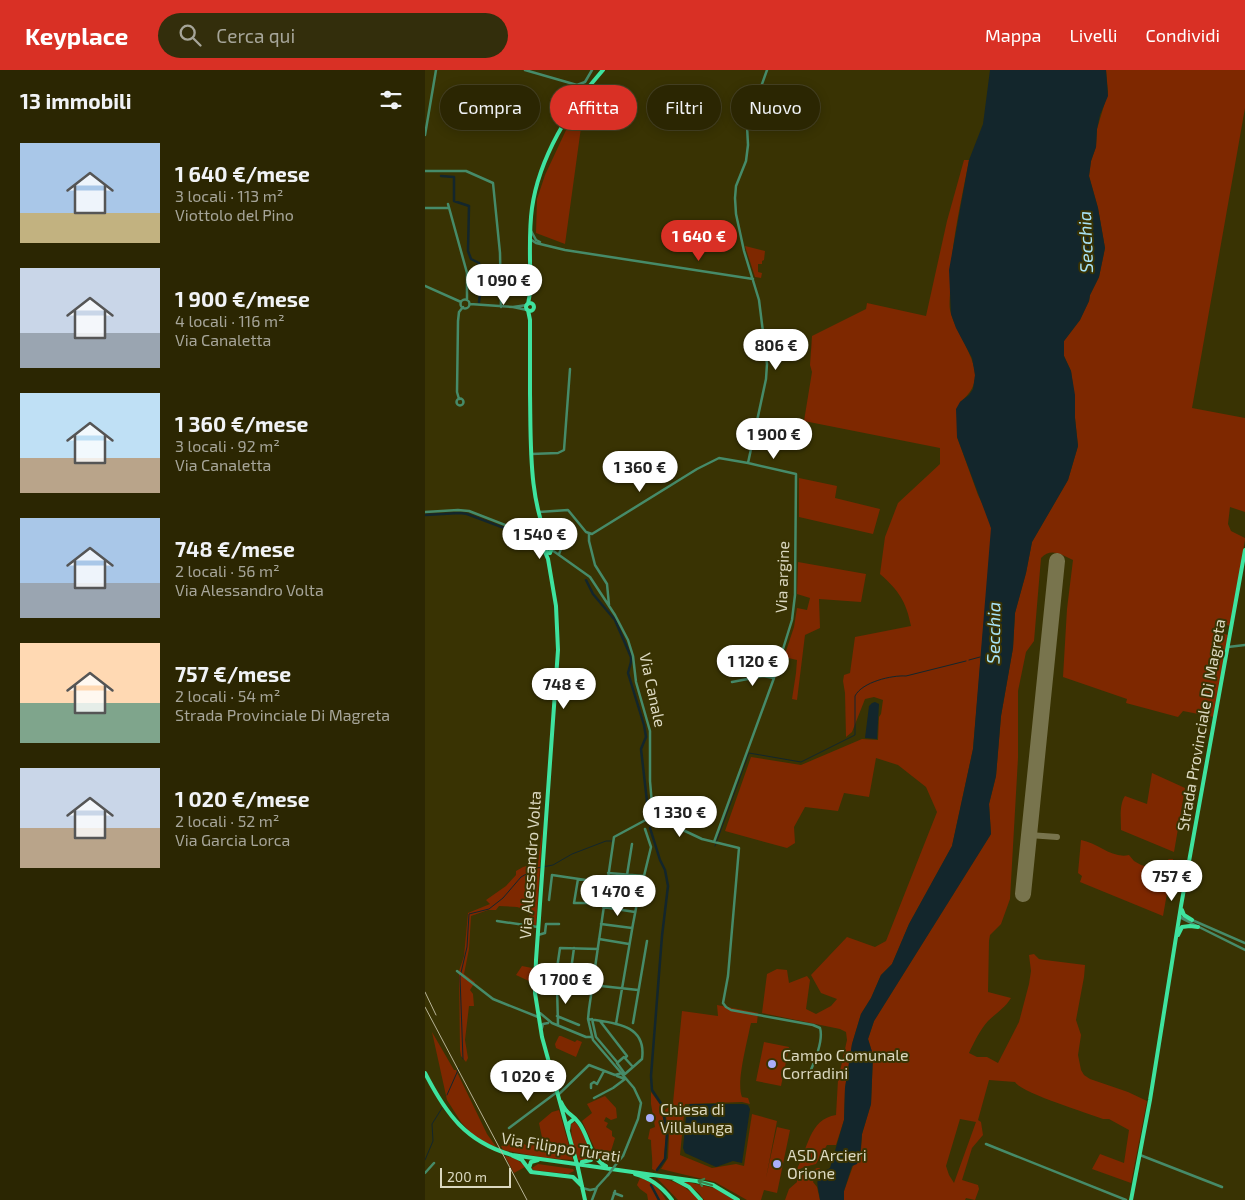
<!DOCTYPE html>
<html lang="it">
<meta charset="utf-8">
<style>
body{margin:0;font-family:"Exo 2",sans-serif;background:#332e0c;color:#f1f3f6;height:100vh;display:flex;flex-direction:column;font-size:19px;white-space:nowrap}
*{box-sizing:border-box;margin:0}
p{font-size:16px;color:#a6a599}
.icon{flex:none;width:28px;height:28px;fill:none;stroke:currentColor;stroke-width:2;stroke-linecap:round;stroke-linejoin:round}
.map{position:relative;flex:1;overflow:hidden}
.details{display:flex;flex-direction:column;background:#2b2602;width:425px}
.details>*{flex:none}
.banner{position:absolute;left:15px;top:15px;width:475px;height:45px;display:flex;gap:10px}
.scale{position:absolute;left:15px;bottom:12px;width:71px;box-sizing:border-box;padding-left:5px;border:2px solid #dbd8c0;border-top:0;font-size:14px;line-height:18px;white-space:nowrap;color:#dbd8c0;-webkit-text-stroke:4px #393303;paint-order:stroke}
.price{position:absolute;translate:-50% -42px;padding:0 11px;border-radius:18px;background:#fff;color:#222;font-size:16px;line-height:32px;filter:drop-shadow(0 1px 2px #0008)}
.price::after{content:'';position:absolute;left:50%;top:30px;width:15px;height:11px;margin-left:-8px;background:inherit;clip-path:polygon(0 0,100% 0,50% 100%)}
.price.current{background:#d93025;color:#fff}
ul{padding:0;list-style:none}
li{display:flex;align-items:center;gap:15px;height:125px;padding:0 20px}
li span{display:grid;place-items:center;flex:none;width:140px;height:100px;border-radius:0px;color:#555}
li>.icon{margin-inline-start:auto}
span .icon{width:60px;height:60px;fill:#fffc;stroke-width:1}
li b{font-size:21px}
h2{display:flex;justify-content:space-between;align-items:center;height:60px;padding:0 20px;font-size:21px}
.chip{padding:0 18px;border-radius:22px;background:#2b2602;box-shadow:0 2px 12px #0003,0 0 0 1px #474324;font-size:18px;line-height:45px}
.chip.current{background:#d93025;color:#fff}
header{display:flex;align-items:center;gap:30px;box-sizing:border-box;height:70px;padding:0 25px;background:#d93025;color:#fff}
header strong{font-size:24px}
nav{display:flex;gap:28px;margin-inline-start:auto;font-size:18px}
.search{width:350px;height:45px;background:#332e0c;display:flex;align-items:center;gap:12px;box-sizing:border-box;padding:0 18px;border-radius:28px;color:#a6a599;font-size:19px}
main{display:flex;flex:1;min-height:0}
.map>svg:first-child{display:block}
.green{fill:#7e2800;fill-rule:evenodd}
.water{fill:#13262c}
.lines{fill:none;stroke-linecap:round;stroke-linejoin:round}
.stream{stroke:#13262c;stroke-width:1}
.canal{stroke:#13262c;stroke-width:2.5}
.taxiway{stroke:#78744d;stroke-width:6}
.runway{stroke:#78744d;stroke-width:16}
.minor{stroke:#468b69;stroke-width:2.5}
.major{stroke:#3ee39f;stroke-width:4}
.rail{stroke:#b8b497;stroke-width:1}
.minor-bridge{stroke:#468b69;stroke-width:2.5}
.major-bridge{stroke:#3ee39f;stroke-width:4}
.oneway{stroke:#3b8249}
.poi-dot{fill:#aaaffb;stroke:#393303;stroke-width:2}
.labels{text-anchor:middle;stroke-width:4;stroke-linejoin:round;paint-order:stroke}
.street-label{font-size:16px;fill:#dbd8c0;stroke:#393303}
.poi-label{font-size:16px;fill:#dbd8c0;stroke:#393303;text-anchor:start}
.water-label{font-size:18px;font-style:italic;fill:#a9e4f8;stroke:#393303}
</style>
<header>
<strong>Keyplace</strong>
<div class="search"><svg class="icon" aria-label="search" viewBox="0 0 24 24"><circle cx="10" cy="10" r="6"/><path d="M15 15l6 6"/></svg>Cerca qui</div>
<nav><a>Mappa</a><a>Livelli</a><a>Condividi</a></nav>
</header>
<main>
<section class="details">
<h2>13 immobili<svg class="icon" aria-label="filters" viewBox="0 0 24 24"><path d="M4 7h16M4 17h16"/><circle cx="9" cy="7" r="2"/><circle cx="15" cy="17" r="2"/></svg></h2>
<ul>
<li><span style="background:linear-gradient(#a9c7e8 70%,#c2b280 0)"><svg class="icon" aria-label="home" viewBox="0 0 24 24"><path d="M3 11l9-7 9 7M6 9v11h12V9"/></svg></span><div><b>1 640 €/mese</b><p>3 locali · 113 m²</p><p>Viottolo del Pino</p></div></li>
<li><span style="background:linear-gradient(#c9d6e8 65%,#9aa5b1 0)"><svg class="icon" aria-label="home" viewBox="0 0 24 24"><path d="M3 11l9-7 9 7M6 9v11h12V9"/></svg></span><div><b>1 900 €/mese</b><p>4 locali · 116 m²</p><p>Via Canaletta</p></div></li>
<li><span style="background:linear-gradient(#bfe0f5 65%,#b9a48a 0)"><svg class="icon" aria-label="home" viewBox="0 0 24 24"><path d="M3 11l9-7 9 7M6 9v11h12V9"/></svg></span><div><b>1 360 €/mese</b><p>3 locali · 92 m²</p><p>Via Canaletta</p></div></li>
<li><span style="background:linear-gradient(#a9c7e8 65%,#9aa5b1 0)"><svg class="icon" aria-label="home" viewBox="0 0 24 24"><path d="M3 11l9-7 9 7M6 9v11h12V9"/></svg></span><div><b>748 €/mese</b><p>2 locali · 56 m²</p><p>Via Alessandro Volta</p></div></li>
<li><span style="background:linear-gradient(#ffd9b3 60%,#7fa58c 0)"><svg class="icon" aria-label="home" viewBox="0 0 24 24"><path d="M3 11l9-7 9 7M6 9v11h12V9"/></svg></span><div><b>757 €/mese</b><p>2 locali · 54 m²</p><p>Strada Provinciale Di Magreta</p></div></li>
<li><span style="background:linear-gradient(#c9d6e8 60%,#b9a48a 0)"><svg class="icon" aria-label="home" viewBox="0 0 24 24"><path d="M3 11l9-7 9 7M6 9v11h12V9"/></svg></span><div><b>1 020 €/mese</b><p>2 locali · 52 m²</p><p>Via Garcia Lorca</p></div></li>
</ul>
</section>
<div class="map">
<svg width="820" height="1130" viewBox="0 0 820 1130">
<rect width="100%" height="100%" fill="#393303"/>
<path class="green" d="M 681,0 L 820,0 L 820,38 L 767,338 L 820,348 L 820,442 L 805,437 L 803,454 L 806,461 L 820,468 L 820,470 L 805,556 L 793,552 L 792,562 L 803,565 L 789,647 L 758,641 L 753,647 L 701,633 L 702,629 L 638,607 L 642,539 L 648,490 C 637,485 626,477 616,488 L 609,571 L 601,582 L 593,621 L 593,688 L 585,829 L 576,854 L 565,865 L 564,871 L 563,922 L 586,928 C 580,938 571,943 563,951 C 555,960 549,972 544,983 L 552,987 L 562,987 L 573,993 L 594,952 L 604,914 L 606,901 L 604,885 L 609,884 L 614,889 L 620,890 L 660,895 L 659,907 L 651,950 L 656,965 L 653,985 L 656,1000 L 659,1005 L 665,1009 L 703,1022 L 722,1031 L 706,1113 L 667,1099 L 675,1084 L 699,1093 L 704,1060 L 684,1049 L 678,1049 C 662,1043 596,1023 590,1012 L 564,1010 L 553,1050 L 556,1052 L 558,1065 L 547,1078 L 537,1110 L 553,1115 L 554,1119 L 550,1130 L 541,1128 L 540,1130 L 419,1130 L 419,1121 L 428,1096 L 436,1080 L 437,1064 L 446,1034 L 448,985 L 443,969 L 449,951 L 566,764 L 564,734 L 571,706 L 576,646 L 588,578 L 590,543 L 601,503 L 607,472 L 643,410 L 653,376 L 650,348 L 649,325 L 646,301 L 639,286 L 639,271 L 655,250 L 664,231 L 665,225 L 674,207 L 680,178 L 673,138 L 664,106 L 666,91 L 671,77 L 672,59 L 683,22 ZM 535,1049 L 551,1052 L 529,1113 L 524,1105 L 521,1096 Z
M 150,41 L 158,43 L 140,174 L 111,163 L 112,129 L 120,105 Z
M 539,90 L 544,90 C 536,133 525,177 525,221 C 525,228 524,234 525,240 C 532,272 571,305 535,332 L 532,367 L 553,425 L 563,445 L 566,458 L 566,469 L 548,679 L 527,776 L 484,854 L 467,894 L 456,905 L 446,928 L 436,944 L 427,974 L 420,1018 L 419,1050 L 411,1075 L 402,1075 L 391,1094 L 379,1097 L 371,1101 C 383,1079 384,1049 411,1045 L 413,1010 L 422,970 L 421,962 L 415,959 L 337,943 L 342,904 L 352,899 L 362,900 L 364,913 L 382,906 L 385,910 L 381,939 L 391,944 L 406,936 L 412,929 L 396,923 L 386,905 L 422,867 L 450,877 L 461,871 L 512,742 L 501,717 L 473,695 L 451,688 L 444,727 L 419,723 L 413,741 L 380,737 L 369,757 L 370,773 L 362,778 L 300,761 L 326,687 L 376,695 L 437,669 L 453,670 L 454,647 L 456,644 L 458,630 L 449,627 L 440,629 L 427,662 L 421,667 L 420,623 L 418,611 L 419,605 L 425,603 L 430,567 L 486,556 C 481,531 474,521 455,504 L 460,467 L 473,433 L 515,394 L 515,378 L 379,351 L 387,302 L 385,295 L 387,266 L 441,239 L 442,233 L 501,246 L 522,151 Z
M 320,176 L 340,181 L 339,190 L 337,191 L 337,194 L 333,194 L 333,202 L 337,203 L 336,208 L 330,207 Z
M 374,408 L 412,416 L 410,428 L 455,439 L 448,464 L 374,447 Z
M 373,492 L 441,504 L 436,532 L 394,529 L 395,558 L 380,565 L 372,630 L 367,629 L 371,603 L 372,590 L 359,587 L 369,557 L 372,538 L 382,540 L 385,528 L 372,524 Z
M 727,703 L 760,718 L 749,782 L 696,760 C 696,749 694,735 700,726 L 722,734 Z
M 118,754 L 111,855 L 104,854 L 105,841 L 92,837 L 74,836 L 71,840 L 63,840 L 46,846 L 44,879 L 39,904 L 50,912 L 45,920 L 48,924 L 49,936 L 44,936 L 40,970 L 43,988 L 41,992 L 36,986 L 35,980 L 34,901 L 39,886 L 43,843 L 65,834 L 61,830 L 81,816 L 91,805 L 91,801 L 98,797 L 113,793 Z
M 656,770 C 673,773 687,789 704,785 L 709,791 L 716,795 L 730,799 L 744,789 L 748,789 L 738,846 L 655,812 L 657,806 L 653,803 Z
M 97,896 L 107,898 L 106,912 L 91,905 Z
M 292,935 L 333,943 L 332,953 L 326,953 L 325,957 C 322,973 311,1013 317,1027 L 323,1028 L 325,1034 L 317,1032 L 260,1034 L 255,1085 L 287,1098 L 311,1094 L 319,1096 L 327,1044 L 352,1051 L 341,1108 L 352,1057 L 365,1060 L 352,1123 L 339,1120 L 336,1130 L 322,1130 L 290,1112 L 236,1099 L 243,1088 L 244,1065 L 240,1040 L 248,1033 L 257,941 L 293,946 Z
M 7,962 L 29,1000 L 31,1000 L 62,1064 L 72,1078 L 58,1071 L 47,1064 L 36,1052 L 22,1030 Z
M 134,966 L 136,966 L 150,972 L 152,970 L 157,972 L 151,987 L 131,978 L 130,974 Z
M 339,972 L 364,977 L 356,1016 L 331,1011 Z
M 226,1022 L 236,1036 L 240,1058 L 238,1059 L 239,1064 L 241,1064 L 239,1089 L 231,1101 L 227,1099 C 228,1089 226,1080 226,1070 L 223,1069 L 225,1059 L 230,1057 L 226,1034 Z
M 180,1026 L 191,1038 L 192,1048 L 186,1050 L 181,1047 L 179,1051 L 183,1053 L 181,1057 L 187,1061 L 187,1066 L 190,1068 L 186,1081 L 182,1083 L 178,1092 L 174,1088 L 157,1051 L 167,1043 L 162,1034 Z
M 134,1040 L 148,1090 L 121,1088 L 78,1080 L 76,1076 L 95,1072 L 103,1076 L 118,1072 L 114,1053 L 127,1042 Z
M 150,1052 C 158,1061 164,1075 166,1087 L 161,1091 L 153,1090 L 147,1071 L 146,1054 Z
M 80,1086 C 87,1087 96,1091 100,1097 L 89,1103 Z
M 113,1094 L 148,1099 L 149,1101 L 143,1104 L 108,1100 L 107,1098 Z
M 392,1098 L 395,1098 L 391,1104 L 388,1112 L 392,1117 L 395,1130 L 360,1130 L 364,1119 L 372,1112 L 372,1108 Z
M 231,1107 C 249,1110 261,1116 274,1130 L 253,1130 Z
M 215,1108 C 228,1112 234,1118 241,1130 L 223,1130 L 222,1124 L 215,1119 L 212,1115 Z
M 258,1111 L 289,1118 L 309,1130 L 279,1130 L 274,1123 Z"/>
<path class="water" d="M 565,0 L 681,0 L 683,26 L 675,45 L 672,59 L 671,77 L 666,91 L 664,106 L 673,138 L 680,178 L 674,207 L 665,225 L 664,231 L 655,250 L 639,271 L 639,286 L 646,301 L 650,325 L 650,348 L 653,376 L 643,410 L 607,472 L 601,503 L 590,543 L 588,578 L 576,646 L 571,706 L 564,734 L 566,764 L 449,951 L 443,969 L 448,985 L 446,1034 L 437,1064 L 435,1087 L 432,1094 L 427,1096 L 419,1121 L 419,1130 L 395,1130 C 393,1113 387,1108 405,1098 L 419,1050 L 420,1018 L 427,974 L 436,944 L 446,928 L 456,905 L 467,894 L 484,854 L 527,776 L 548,679 L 566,458 L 532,367 L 531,339 L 535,332 L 544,325 L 548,319 L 550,305 L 547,288 L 531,258 L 526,244 L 524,200 L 544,90 L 558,54 Z
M 450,632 L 454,634 L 452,669 L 440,668 L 444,636 L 447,633 Z
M 265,1034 L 318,1034 L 323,1035 L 325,1039 L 317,1093 L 308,1091 L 291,1097 L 260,1083 L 258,1078 L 262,1037 Z"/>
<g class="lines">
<path class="stream" d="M 544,590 L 555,587
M 290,776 L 324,683 L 376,692 L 430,665 L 430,626 C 437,612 467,605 481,606 L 541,591
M 38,989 L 35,907 L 42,877 L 44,844 L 64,839 L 78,828 L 96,807 L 112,798 L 128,795 L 147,784 L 181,771 L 187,771
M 22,1025 L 34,998
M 0,1090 L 8,1071 L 7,1054 L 17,1038"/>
<path class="canal" d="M 16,106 L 29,107 L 29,131 L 44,136 L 43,181 L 46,189 L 54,193 L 57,209 L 54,232
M 0,445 L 35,443 L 42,444 L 103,467 L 114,473
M 161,510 L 168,524 L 190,550 L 206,587 L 206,592 L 203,603 L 219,655 L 221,667 L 216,679 L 223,740
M 225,758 L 235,790 L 240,800 L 243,816 L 237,866 L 226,1006 L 227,1020 L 237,1035 L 242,1064 L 240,1089 L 232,1100
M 226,1115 L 234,1130"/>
<path class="taxiway" d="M 604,765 L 632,767"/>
<path class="runway" d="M 598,824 L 632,491"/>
<path class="minor" d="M 100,0 L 152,15 L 160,12 L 167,0
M 0,65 L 11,0
M 0,101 L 41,101 L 68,113 L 75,183 L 76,237
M 23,134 L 42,203 L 42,230
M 0,138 L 24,138
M 105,159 L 111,170 L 115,172
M 105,169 L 111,173 L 140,180 L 328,209
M 0,216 L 36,232
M35.5 234a4.5 4.5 0 1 1 9 0a4.5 4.5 0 1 1-9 0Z
M 45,234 L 88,237
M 102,235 L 88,237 L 102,240
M31.5 332a3.5 3.5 0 1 1 7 0a3.5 3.5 0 1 1-7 0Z
M 34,329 L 32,322 L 33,251 L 34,242 L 38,237
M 106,384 L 133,383 L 139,380 L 145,299
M 323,393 L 341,309 L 342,294 L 334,230 L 319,181 L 311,144 L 310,128 L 311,116 L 321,91 L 323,75 L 322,56 L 342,0
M 0,442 L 33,440 L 44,441 L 114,468
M 114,442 L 143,440 L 161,462 L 167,464 L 272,399 L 294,388 L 323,393 L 371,404 L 370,525 L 367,550 L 349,608 L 289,772
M 164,464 L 164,471 L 170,495 L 182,514 L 184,535
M 127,480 L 165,507 L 190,545 L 203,570 L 208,586 L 211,612 L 225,661 L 225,711 L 228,746
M 134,484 L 143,461
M 803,577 L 820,575
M 307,612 L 338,606 L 349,608
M 228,746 L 277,769 L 314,778 L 303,906 L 298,933 L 301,937 L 306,940 L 388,955 L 395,958 C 399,971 388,995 383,1007
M 183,803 L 219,806 L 226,777 L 220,759
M 202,805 L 207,774
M 153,809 L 149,833 L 178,833
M 124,830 L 127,805 L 181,813
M 202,832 L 203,805
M 178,837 L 210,842
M 754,847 L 820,880
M 754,847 L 767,850 L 820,873
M 72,851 L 113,857
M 176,854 L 207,858
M 113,865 L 120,863 L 121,854 L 134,854
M 174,869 L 204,874
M 32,901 L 68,929 L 113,947
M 131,905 L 135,878 L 173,879
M 145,907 L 149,878
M 167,915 L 213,920
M 115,943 L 127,953 L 161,967 L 166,967
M 132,946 L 154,955
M 163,949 C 189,953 222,954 217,989 L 208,997
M 167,949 L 171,967 L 192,992
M 175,951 L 202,986 L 200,988
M 208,953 L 222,871
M 191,954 L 208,854 L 217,807
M 133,955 L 132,916 L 166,922
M 117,958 L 118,954 L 123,953
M 199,987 L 208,997 L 200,1004 L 192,993 Z
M 166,1018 L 166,1014 L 169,1012 L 172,1014 L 179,1001
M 133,1025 L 164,995 L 190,1005 L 197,1003
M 169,1028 L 188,1018 L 200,1009 L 192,1006
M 84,1058 L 132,1022
M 561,1074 L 701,1130
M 715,1085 L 797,1117
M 192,1093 L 198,1086 L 213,1049 L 216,1033 L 209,1018 L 168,970 L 163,949 L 164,939 L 189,767 L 228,746
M 0,1103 L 9,1093
M 157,1118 L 165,1120 L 170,1119
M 189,1123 L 197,1126
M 167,1130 L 172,1117 L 183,1105
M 187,1130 L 190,1121"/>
<path class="major" d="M101 237a4 4 0 1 1 8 0a4 4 0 1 1-8 0Z
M 103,234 L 105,223 C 106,195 103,166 107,138 C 114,88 145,37 178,0
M 103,240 L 105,250 C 105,275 105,299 105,324 C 106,373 103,434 127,478 L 125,483 L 119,481 L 117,470 L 111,462 L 113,458 L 119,458
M 120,482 L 123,489 L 131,536 L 133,580 L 111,890 L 110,923 L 117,967 L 150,1087
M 757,840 L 759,845 L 767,850
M 753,865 L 757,857 L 765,856 L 773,857
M 0,1003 C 21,1044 41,1072 87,1085 L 271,1111 L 288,1115 L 313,1130
M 136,1032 C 143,1047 146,1042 154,1053 C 164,1066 165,1089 181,1096
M 143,1060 L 144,1053 L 149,1049
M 88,1086 L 97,1090 L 106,1102 L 148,1107 L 157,1116
M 157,1092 L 166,1090 L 168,1082
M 153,1098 L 160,1130
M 106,1101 L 104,1098 L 106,1092 L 113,1090
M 210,1104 C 226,1108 238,1118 247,1130
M 249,1109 L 264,1117 L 276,1130
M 706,1130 L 725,1030 L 756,836 L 820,480"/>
<path class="rail" d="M 0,922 L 11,945
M 0,937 L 102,1130"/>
<path class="minor-bridge" d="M 183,1105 L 192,1093"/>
<path class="major-bridge" d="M 150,1087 L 153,1098"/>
</g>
<defs><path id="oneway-shaft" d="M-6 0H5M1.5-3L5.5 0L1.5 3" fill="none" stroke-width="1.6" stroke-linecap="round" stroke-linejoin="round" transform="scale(1.25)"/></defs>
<use class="oneway" href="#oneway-shaft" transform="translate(280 1113) rotate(-163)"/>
<g class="poi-dot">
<circle cx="347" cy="994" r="5"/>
<circle cx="225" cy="1048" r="5"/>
<circle cx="352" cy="1094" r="5"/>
</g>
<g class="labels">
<g class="street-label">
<text transform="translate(357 507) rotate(-88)" y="6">Via argine</text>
<text transform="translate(228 620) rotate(78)" y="6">Via Canale</text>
<text transform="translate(776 655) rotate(-80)" y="6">Strada Provinciale Di Magreta</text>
<text transform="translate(105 795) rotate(-86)" y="6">Via Alessandro Volta</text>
<text transform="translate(136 1077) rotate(9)" y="6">Via Filippo Turati</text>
</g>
<g class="poi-label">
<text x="357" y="991">Campo Comunale<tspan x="357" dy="18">Corradini</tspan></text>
<text x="235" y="1045">Chiesa di<tspan x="235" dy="18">Villalunga</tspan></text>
<text x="362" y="1091">ASD Arcieri<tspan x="362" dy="18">Orione</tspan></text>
</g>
<g class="water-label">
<text transform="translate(661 172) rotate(-92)" y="6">Secchia</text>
<text transform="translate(569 563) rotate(-89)" y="6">Secchia</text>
</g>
</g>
</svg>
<div class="scale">200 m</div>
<b class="price current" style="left:274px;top:192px">1 640 €</b>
<b class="price" style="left:79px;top:236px">1 090 €</b>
<b class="price" style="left:351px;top:301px">806 €</b>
<b class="price" style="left:349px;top:390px">1 900 €</b>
<b class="price" style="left:215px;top:423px">1 360 €</b>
<b class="price" style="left:115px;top:490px">1 540 €</b>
<b class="price" style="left:328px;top:617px">1 120 €</b>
<b class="price" style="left:139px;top:640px">748 €</b>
<b class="price" style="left:255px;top:768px">1 330 €</b>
<b class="price" style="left:747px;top:832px">757 €</b>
<b class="price" style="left:193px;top:847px">1 470 €</b>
<b class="price" style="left:141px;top:935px">1 700 €</b>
<b class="price" style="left:103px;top:1032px">1 020 €</b>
<div class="banner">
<a class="chip">Compra</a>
<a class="chip current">Affitta</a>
<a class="chip">Filtri</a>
<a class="chip">Nuovo</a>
</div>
</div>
</main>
